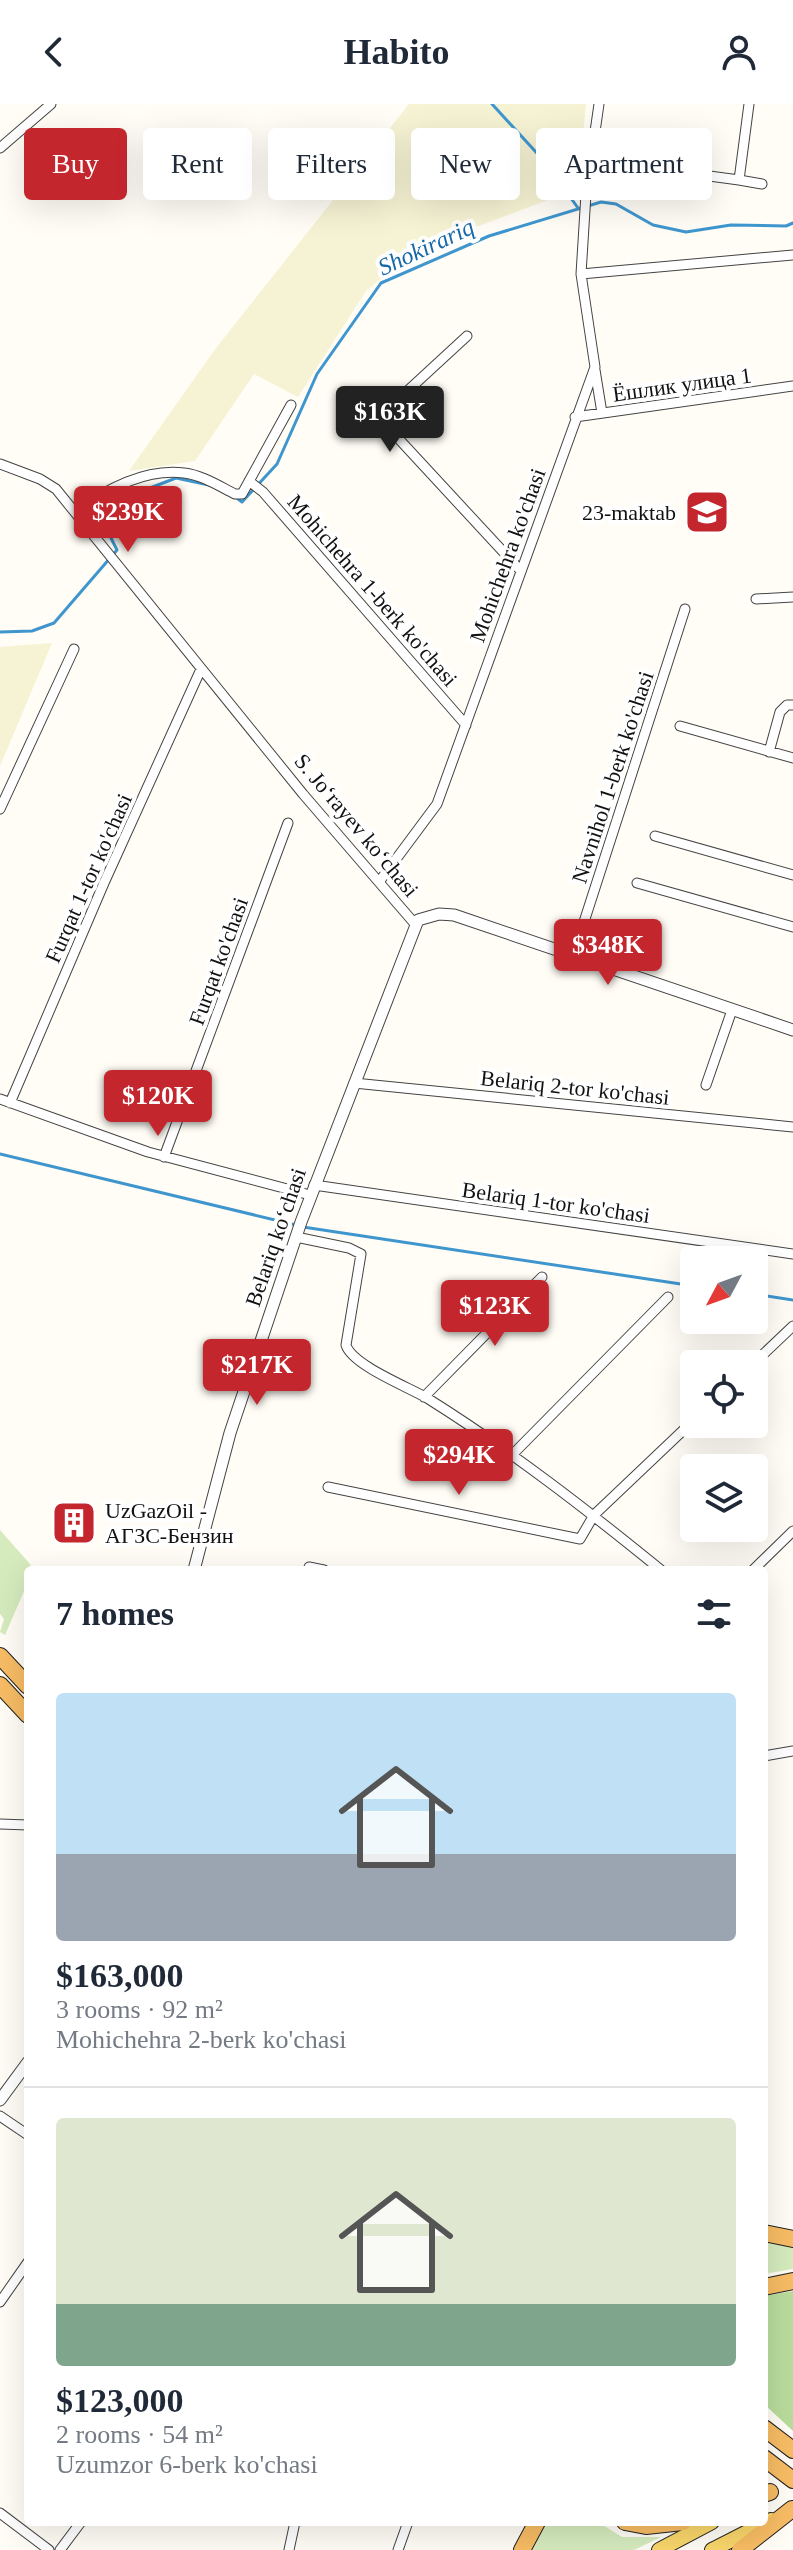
<!DOCTYPE html>
<meta charset="utf-8">
<style>
body{margin:0;font-family:Georgia,serif;background:#f2f2f3;color:#1f2937;height:100vh;display:flex;flex-direction:column;font-size:30px;white-space:nowrap}
*{box-sizing:border-box;margin:0}
p{font-size:26px;color:#747a83}
.icon{flex:none;width:44px;height:44px;fill:none;stroke:currentColor;stroke-width:2;stroke-linecap:round;stroke-linejoin:round}
.map{position:relative;flex:1;overflow:hidden}
.panel{position:absolute;left:24px;top:1462px;width:744px;height:960px;display:flex;flex-direction:column;background:#fff;border-radius:8px;box-shadow:0 8px 32px #0002}
.panel>*{flex:none}
.guide{position:absolute;left:24px;top:24px;width:746px;height:72px;display:flex;gap:16px}
.needle{width:52px;rotate:229deg}
.buttons{position:absolute;left:680px;top:1142px;display:grid;gap:16px}
.buttons a{display:grid;place-items:center;width:88px;height:88px;border-radius:8px;background:#fff;box-shadow:0 8px 32px #0002;font-size:40px}
.price{position:absolute;translate:-50% -68px;padding:0 18px;border-radius:8px;background:#c4262e;color:#fff;font-size:26px;line-height:52px;filter:drop-shadow(0 2px 4px #0008)}
.price::after{content:'';position:absolute;left:50%;top:48px;width:24px;height:18px;margin-left:-12px;background:inherit;clip-path:polygon(0 0,100% 0,50% 100%)}
.price.current{background:#222;color:#fff}
ul{padding:0;list-style:none}
li{display:grid;align-content:center;gap:16px;height:424px;padding:0 32px}
li+li{border-top:2px solid #e0e1e3}
li span{display:grid;place-items:center;height:248px;border-radius:8px;color:#555}
li>.icon{margin-inline-start:auto}
span .icon{width:144px;height:144px;fill:#fffc;stroke-width:1}
li b{font-size:34px}
h2{display:flex;justify-content:space-between;align-items:center;height:96px;padding:0 32px;font-size:34px}
.chip{padding:0 28px;border-radius:8px;background:#fff;box-shadow:0 8px 32px #0002;font-size:28px;line-height:72px}
.chip.current{background:#c4262e;color:#fff}
header{display:flex;justify-content:space-between;align-items:center;height:104px;padding:0 32px;background:#fff;font-size:36px;font-weight:600}
.map>svg:first-child{display:block}
.farmland{fill:#f6f3d4}
.green{fill:#d5ebbd}
.forest{fill:#b9dc9c}
.lines{fill:none;stroke-linecap:round;stroke-linejoin:round}
.stream{stroke:#3f96cf;stroke-width:3}
.minor-casing{stroke:#444;stroke-width:11}
.tertiary-casing{stroke:#444;stroke-width:13}
.primary-casing{stroke:#222;stroke-width:16}
.trunk-casing{stroke:#222;stroke-width:18}
.minor{stroke:#fff;stroke-width:9}
.tertiary{stroke:#fff;stroke-width:11}
.primary{stroke:#f9d66b;stroke-width:14}
.trunk{stroke:#f7bc64;stroke-width:16}
.labels{text-anchor:middle;stroke-width:8;stroke-linejoin:round;paint-order:stroke}
.street-label{font-size:22px;fill:#111;stroke:#fff}
.poi-label{font-size:22px;fill:#111;stroke:#fff;text-anchor:end}
.water-label{font-size:24px;font-style:italic;fill:#1768a6;stroke:#fff}
</style>
<header><svg class="icon" aria-label="back" viewBox="0 0 24 24"><path d="M15 5l-7 7 7 7"/></svg>Habito<svg class="icon" aria-label="person" viewBox="0 0 24 24"><circle cx="12" cy="8" r="4"/><path d="M4 21q1-7 8-7t8 7"/></svg></header>
<div class="map">
<svg width="793" height="2446" viewBox="0 0 793 2446">
<rect width="100%" height="100%" fill="#fffdf5"/>
<path class="farmland" d="M 409,0 L 586,0 L 582,43 L 548,96 L 417,145 L 366,187 L 298,293 L 254,270 L 195,357 L 129,367 L 216,244 Z
M 52,539 L 0,662 L 0,543 Z"/>
<path class="green" d="M 0,1426 L 30,1460 L 32,1466 L 28,1466 L 28,1478 L 5,1531 L 0,1528 L 4,1515 L 0,1510 Z
M 764,2135 L 793,2141 L 793,2165 L 764,2170 Z
M 546,2418 L 598,2418 L 622,2433 L 661,2433 L 634,2446 L 532,2446 Z"/>
<path class="forest" d="M 793,2187 L 793,2327 L 764,2300 L 764,2192 Z"/>
<g class="lines">
<path class="stream" d="M 492,0 L 545,58 L 578,104
M 234,392 L 242,398 L 277,360 L 317,270 L 381,179 L 489,132 L 601,98 L 616,100 L 653,121 L 686,128 L 731,121 L 786,122 L 793,119
M 0,528 L 32,527 L 54,519 L 117,446 L 98,408 L 129,392 L 176,374 L 209,381
M 0,1050 L 296,1121
M 303,1123 L 694,1182
M 754,1190 L 793,1196"/>
<g class="minor-casing">
<path id="minor" d="M 0,44 L 51,0
M 591,56 L 739,76 L 749,0
M 739,76 L 762,80
M 581,170 L 793,151
M 467,232 L 390,303 L 385,313 L 385,320 L 520,466
M 595,266 L 602,309
M 575,313 L 793,282
M 0,360 L 40,375 L 56,385 L 303,690 L 415,820
M 249,377 L 263,388 L 466,621
M 75,408 C 105,386 145,364 184,369 C 202,371 219,382 235,390 L 242,390 L 291,301
M 756,495 L 793,493
M 680,622 L 793,654
M 769,648 L 780,608 L 787,601 L 793,601
M 0,705 L 74,545
M 655,732 L 793,771
M 379,778 L 437,700 L 595,263 L 581,170 L 586,90 L 599,0
M 637,779 L 793,823
M 573,852 L 685,505
M 354,979 L 793,1023
M 706,981 L 732,906
M 0,995 L 148,1048 L 310,1091
M 10,999 L 104,779 L 201,565
M 164,1053 L 288,719
M 314,1081 L 793,1150
M 296,1133 L 349,1144 L 361,1150 L 346,1241 C 352,1261 408,1283 427,1294 C 510,1346 586,1405 661,1466
M 753,1260 L 793,1222
M 424,1293 L 542,1173
M 513,1350 L 668,1193
M 328,1383 L 580,1435 L 594,1411 L 694,1316
M 309,1463 L 324,1466
M 753,1466 L 793,1427
M 764,1652 L 793,1647
M 0,1720 L 28,1721
M 0,2012 L 28,2031
M 0,2198 L 28,2158
M 0,2409 L 49,2446
M 60,2446 L 81,2418
M 289,2446 L 295,2418
M 398,2446 L 408,2418"/>
</g>
<g class="tertiary-casing">
<path id="tertiary" d="M 194,1466 L 230,1329 L 301,1118 L 418,816 L 439,810 L 454,811 L 793,926
M 0,1996 L 28,1958"/>
</g>
<g class="primary-casing">
<path id="primary" d="M 659,2446 L 712,2418
M 712,2446 L 771,2416"/>
</g>
<g class="trunk-casing">
<path id="trunk" d="M 0,1552 L 28,1582
M 0,1581 L 28,1611
M 764,2129 L 793,2135
M 764,2183 L 793,2177
M 764,2324 L 793,2346
M 764,2354 L 793,2376
M 764,2390 L 770,2388
M 625,2418 L 646,2422 L 683,2418
M 522,2446 L 537,2418
M 740,2446 L 792,2405"/>
</g>
<use href="#minor" class="minor"/>
<use href="#tertiary" class="tertiary"/>
<use href="#primary" class="primary"/>
<use href="#trunk" class="trunk"/>
</g>
<defs>
<g id="school-square" transform="scale(2.3)"><rect x="-9" y="-9" width="18" height="18" rx="4" fill="#c4262e" stroke="#fff"/><path d="M0-5L7-2L0 1L-7-2ZM-4 1L0 2.5L4 1V4Q0 6-4 4Z" fill="#fff"/></g>
<g id="building-square" transform="scale(2.3)"><rect x="-9" y="-9" width="18" height="18" rx="4" fill="#c4262e" stroke="#fff"/><path d="M-4-6H4V6H1V3H-1V6H-4ZM-2.5-4.3h1.7v1.8h-1.7ZM.8-4.3h1.7v1.8H.8ZM-2.5-1h1.7V.8h-1.7ZM.8-1h1.7V.8H.8Z" fill="#fff"/></g>
</defs>
<g fill-rule="evenodd">
<use href="#school-square" x="707" y="408"/>
<use href="#building-square" x="74" y="1419"/>
</g>
<g class="labels">
<g class="street-label">
<text transform="translate(682 280) rotate(-8)" y="8">Ёшлик улица 1</text>
<text transform="translate(507 451) rotate(-70)" y="8">Mohichehra ko'chasi</text>
<text transform="translate(373 486) rotate(49)" y="8">Mohichehra 1-berk ko'chasi</text>
<text transform="translate(612 673) rotate(-72)" y="8">Navnihol 1-berk ko'chasi</text>
<text transform="translate(357 721) rotate(50)" y="8">S. Joʻrayev koʻchasi</text>
<text transform="translate(88 774) rotate(-66)" y="8">Furqat 1-tor ko'chasi</text>
<text transform="translate(218 857) rotate(-70)" y="8">Furqat ko'chasi</text>
<text transform="translate(575 983) rotate(6)" y="8">Belariq 2-tor ko'chasi</text>
<text transform="translate(556 1098) rotate(8)" y="8">Belariq 1-tor ko'chasi</text>
<text transform="translate(275 1133) rotate(-71)" y="8">Belariq koʻchasi</text>
</g>
<g class="poi-label">
<text x="676" y="416">23-maktab</text>
<text x="105" y="1414" text-anchor="start">UzGazOil -<tspan x="105" dy="25">АГЗС-Бензин</tspan></text>
</g>
<g class="water-label">
<text transform="translate(426 143) rotate(-25)" y="8">Shokirariq</text>
</g>
</g>
</svg>
<div class="buttons">
<a><svg class="needle" viewBox="-14 -14 28 28"><path d="M0-13l5 13h-10z" fill="#e53935"/><path d="M0 13l5-13h-10z" fill="#747a83"/></svg></a>
<a><svg class="icon" aria-label="locate" viewBox="0 0 24 24"><circle cx="12" cy="12" r="6"/><path d="M12 2v4M12 18v4M2 12h4M18 12h4"/></svg></a>
<a><svg class="icon" aria-label="layers" viewBox="0 0 24 24"><path d="M12 4l9 5-9 5-9-5zM3 14l9 5 9-5"/></svg></a>
</div>
<b class="price current" style="left:390px;top:350px">$163K</b>
<b class="price" style="left:128px;top:450px">$239K</b>
<b class="price" style="left:608px;top:883px">$348K</b>
<b class="price" style="left:158px;top:1034px">$120K</b>
<b class="price" style="left:495px;top:1244px">$123K</b>
<b class="price" style="left:257px;top:1303px">$217K</b>
<b class="price" style="left:459px;top:1393px">$294K</b>
<div class="guide">
<a class="chip current">Buy</a>
<a class="chip">Rent</a>
<a class="chip">Filters</a>
<a class="chip">New</a>
<a class="chip">Apartment</a>
</div>
<section class="panel">
<h2>7 homes<svg class="icon" aria-label="filters" viewBox="0 0 24 24"><path d="M4 7h16M4 17h16"/><circle cx="9" cy="7" r="2"/><circle cx="15" cy="17" r="2"/></svg></h2>
<ul>
<li><span style="background:linear-gradient(#bfe0f5 65%,#9aa5b1 0)"><svg class="icon" aria-label="home" viewBox="0 0 24 24"><path d="M3 11l9-7 9 7M6 9v11h12V9"/></svg></span><div><b>$163,000</b><p>3 rooms · 92 m²</p><p>Mohichehra 2-berk ko'chasi</p></div></li>
<li><span style="background:linear-gradient(#dfe7d0 75%,#7fa58c 0)"><svg class="icon" aria-label="home" viewBox="0 0 24 24"><path d="M3 11l9-7 9 7M6 9v11h12V9"/></svg></span><div><b>$123,000</b><p>2 rooms · 54 m²</p><p>Uzumzor 6-berk ko'chasi</p></div></li>
</ul>
</section>
</div>
